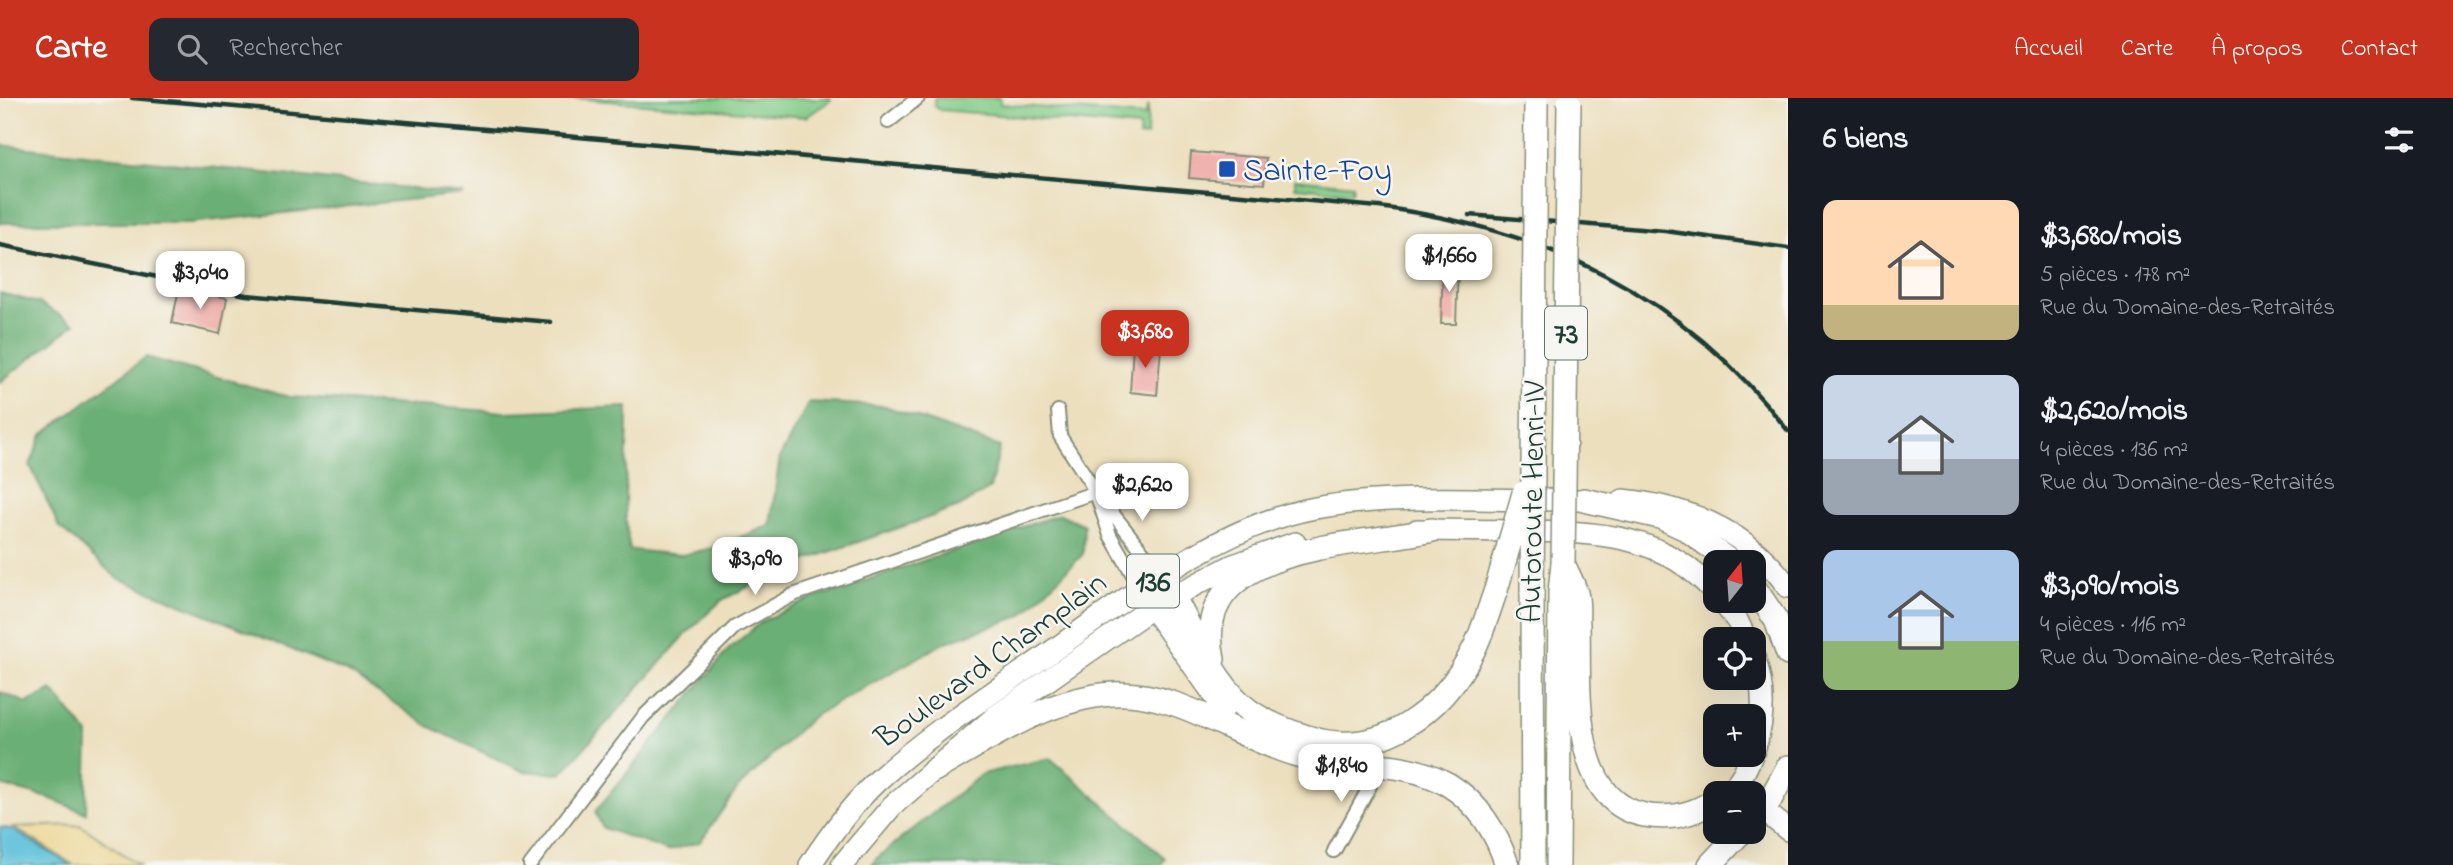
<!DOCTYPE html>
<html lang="fr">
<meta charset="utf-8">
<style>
body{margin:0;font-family:"Indie Flower",sans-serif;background:#242831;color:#f1f3f6;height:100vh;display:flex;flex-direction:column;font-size:26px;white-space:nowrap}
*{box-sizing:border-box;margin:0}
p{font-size:23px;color:#9ea1a6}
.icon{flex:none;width:38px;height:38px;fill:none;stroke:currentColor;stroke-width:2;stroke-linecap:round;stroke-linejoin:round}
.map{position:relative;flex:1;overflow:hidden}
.side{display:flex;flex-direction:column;background:#171b24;width:665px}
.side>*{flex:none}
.needle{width:46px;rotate:17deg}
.buttons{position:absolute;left:1703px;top:452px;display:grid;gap:14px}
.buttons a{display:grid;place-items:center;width:63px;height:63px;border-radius:14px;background:#171b24;box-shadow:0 7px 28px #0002;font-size:35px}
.price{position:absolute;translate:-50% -60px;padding:0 16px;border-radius:14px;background:#fff;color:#222;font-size:23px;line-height:46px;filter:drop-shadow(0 2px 4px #0008)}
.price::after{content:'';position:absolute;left:50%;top:42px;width:21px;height:16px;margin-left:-10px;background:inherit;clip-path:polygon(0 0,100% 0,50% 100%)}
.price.selected{background:#c8321e;color:#fff}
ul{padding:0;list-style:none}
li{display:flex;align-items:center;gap:21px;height:175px;padding:0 35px}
li span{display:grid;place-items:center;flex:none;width:196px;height:140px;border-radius:14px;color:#555}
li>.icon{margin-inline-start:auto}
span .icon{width:84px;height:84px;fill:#fffc;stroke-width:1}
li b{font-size:30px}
h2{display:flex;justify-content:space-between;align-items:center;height:84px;padding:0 35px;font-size:30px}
header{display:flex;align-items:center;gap:42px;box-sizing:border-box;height:98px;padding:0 35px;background:#c8321e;color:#fff}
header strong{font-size:33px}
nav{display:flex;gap:38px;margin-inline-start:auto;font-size:24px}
.search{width:490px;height:63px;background:#242831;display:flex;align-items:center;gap:18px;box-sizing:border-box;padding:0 24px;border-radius:14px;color:#9ea1a6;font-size:26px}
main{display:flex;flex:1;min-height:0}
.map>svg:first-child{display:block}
.green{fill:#83cb87;stroke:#51845e;stroke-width:2}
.forest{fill:#6aaf74;stroke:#447654;stroke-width:2}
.sand{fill:#eeda9e;stroke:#868c69;stroke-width:2}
.water{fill:#5bc0d9;stroke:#3d7e86;stroke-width:2}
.building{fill:#efa9a4}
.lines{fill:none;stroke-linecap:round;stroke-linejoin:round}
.minor-casing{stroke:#868e78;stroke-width:16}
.primary-casing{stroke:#868e78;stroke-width:24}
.motorway-casing{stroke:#868e78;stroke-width:26}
.minor{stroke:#fff;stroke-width:12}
.primary{stroke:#fff;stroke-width:21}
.motorway{stroke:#fff;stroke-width:23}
.rail{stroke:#1f3d34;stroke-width:4.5}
.motorway-bridge-casing{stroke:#868e78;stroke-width:26;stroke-linecap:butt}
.motorway-bridge{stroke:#fff;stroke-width:23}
.transit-dot{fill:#1a4fb4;stroke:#f6f6f2;stroke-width:2.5}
.labels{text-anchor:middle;stroke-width:5;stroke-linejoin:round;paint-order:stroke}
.shield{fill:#f6f6f2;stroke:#60746d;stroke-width:2}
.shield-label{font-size:30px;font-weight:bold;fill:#1f3d34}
.transit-label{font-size:32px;fill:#164399;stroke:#f6f6f2;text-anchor:start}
.street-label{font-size:32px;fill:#1f3d34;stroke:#f6f6f2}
</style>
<header>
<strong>Carte</strong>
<div class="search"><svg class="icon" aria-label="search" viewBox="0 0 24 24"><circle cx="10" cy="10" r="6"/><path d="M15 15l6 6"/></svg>Rechercher</div>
<nav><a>Accueil</a><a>Carte</a><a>À propos</a><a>Contact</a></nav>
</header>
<main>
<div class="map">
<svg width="1788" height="767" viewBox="0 0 1788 767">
<rect width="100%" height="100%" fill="#f6f6f2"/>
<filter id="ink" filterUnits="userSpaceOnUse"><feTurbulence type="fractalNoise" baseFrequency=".0143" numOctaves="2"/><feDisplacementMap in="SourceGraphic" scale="14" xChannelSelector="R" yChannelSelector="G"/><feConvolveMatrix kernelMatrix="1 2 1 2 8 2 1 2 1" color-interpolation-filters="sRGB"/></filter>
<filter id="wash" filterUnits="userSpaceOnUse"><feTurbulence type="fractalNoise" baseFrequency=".00686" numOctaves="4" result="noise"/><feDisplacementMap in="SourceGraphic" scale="28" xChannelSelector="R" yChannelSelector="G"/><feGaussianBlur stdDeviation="1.57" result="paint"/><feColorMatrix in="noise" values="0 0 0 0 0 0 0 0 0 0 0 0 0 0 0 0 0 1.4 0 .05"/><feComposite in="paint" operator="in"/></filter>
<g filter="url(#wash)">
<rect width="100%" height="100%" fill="#ecdfbd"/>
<path class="green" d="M 571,0 L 830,0 L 831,2 L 806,19 Z
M 934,0 L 1000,0 L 1000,6 L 1145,18 L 1148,7 L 1147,38 L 1139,39 L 1140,29 L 940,12 L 935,9 Z
M 1295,81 L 1353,87 L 1352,94 L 1295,89 Z"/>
<path class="forest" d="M 0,47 L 464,96 L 189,125 L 0,125 Z
M 0,195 L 39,205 L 75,226 L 0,284 Z
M 146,259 L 289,299 L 506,314 L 628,309 C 629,357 620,404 630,452 L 682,457 L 717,449 L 770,427 L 780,359 L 809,304 L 885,308 L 1000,349 L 990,390 L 959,409 L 789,468 L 722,502 L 687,535 L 561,676 L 522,673 L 430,629 L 349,575 L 117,480 L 59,429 L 30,367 L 42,337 Z
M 1060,416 L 1084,427 L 1083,456 L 1021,518 L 946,544 L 812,619 L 738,690 L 700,744 L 668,753 L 603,730 L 595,714 L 728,552 L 762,523 L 811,501 Z
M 52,592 L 88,636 L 86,715 L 49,700 L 0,687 L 0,594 L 27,605 Z
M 1050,660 L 1165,760 L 1161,767 L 872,767 L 876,761 L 982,676 Z"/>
<path class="sand" d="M 80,727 L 139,767 L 74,767 L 13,729 Z"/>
<path class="water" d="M 0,729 L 13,732 L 71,767 L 0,767 Z"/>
<g id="blocks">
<path class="building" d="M 1191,54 L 1266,60 L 1264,86 L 1189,80 Z
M 1443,165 L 1458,166 L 1456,226 L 1441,226 Z
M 179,190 L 227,200 L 220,236 L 172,225 Z
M 1133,248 L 1161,250 L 1157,297 L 1130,294 Z"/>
</g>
</g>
<g filter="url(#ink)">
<use href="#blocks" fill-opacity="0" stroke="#868e78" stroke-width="2"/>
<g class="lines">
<g class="minor-casing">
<path id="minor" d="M 888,24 L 918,0
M 1058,313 L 1060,338 L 1096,394 L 1161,477
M 1098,401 L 1110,437 L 1141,491
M 1334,753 L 1370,688 L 1371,643
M 530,767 L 643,619 L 735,529 L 793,497 L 1096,394"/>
</g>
<g class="primary-casing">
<path id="primary" d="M 1623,402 C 1689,409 1748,433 1788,489
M 1417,432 C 1452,432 1488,433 1524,433 C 1597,434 1663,435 1715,495
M 1721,502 L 1738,524 L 1746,541
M 1740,695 L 1734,690 C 1762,650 1770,605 1754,559
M 1754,705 L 1788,732
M 810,767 C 829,738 851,708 876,684 C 926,638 982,602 1038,563 C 1120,506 1214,429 1315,410 C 1399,395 1494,403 1580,402
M 842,767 L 892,708 L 996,618 L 1153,509 L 1231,468 L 1295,445"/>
</g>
<g class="motorway-casing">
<path id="motorway" d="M 1584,402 L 1660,419 L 1686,431 L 1731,464
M 1563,465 C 1567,475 1573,485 1576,495 C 1579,504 1577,517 1578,527 C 1580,585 1568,702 1644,717 C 1670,722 1693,717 1715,702
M 1754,489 L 1776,522 L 1788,556
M 1532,494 L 1533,767
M 1173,498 C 1193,533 1211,578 1241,606 C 1258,622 1284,632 1307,639 C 1379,663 1442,614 1474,551 C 1483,533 1489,511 1496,492
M 1153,509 L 1224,609
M 1213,561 C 1187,443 1361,449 1432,432
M 934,672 C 989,641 1047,600 1113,596 C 1178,593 1234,638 1294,656 C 1345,672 1401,658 1449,687 C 1478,705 1497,735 1507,767
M 1770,702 L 1788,669
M 1558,767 L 1560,494 L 1563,465
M 1710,767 L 1742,733"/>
</g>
<use href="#minor" class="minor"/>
<use href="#primary" class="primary"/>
<use href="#motorway" class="motorway"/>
<path class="rail" d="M 132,0 L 1379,109 C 1546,131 1683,196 1788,333
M 1469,117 L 1665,133 L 1788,150
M 0,147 L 246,197 L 551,224"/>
<g class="motorway-bridge-casing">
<path id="motorway-bridge" d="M 1563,465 L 1569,5
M 1496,492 L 1524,395
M 1532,494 L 1536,5"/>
</g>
<use href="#motorway-bridge" class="motorway-bridge"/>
</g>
</g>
<rect class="transit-dot" x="1218" y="62" width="18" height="18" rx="3.5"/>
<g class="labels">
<g class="shield">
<rect x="1545" y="208.5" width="42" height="53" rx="5"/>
<rect x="1127" y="456.5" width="52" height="53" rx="5"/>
</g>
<g class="shield-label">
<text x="1566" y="245">73</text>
<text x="1153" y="493">136</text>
</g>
<g class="transit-label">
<text x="1243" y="82">Sainte-Foy</text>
</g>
<g class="street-label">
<text transform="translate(1531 404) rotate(-89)" y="11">Autoroute Henri-IV</text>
<text transform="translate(990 561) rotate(-36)" y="11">Boulevard Champlain</text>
</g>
</g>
</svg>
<div class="buttons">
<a><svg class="needle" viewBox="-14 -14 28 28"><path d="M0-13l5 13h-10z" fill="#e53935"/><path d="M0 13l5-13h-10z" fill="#9ea1a6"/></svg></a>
<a><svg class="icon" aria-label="locate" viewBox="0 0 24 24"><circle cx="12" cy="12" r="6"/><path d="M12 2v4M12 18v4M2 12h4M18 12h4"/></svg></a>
<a>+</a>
<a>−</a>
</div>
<b class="price" style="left:1449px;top:196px">$1,660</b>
<b class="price" style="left:200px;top:213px">$3,040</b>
<b class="price selected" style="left:1145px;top:272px">$3,680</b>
<b class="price" style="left:1142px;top:425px">$2,620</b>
<b class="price" style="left:755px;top:499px">$3,090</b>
<b class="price" style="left:1341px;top:706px">$1,840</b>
</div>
<section class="side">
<h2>6 biens<svg class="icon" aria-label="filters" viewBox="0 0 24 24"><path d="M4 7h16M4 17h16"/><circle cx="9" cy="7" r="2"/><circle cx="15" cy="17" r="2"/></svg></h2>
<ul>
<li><span style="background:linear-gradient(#ffd9b3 75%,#c2b280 0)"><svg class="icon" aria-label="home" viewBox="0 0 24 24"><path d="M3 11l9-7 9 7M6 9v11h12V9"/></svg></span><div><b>$3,680/mois</b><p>5 pièces · 178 m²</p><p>Rue du Domaine-des-Retraités</p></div></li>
<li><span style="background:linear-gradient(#c9d6e8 60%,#9aa5b1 0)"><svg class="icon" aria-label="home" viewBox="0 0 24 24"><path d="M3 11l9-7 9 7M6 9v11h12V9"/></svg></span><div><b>$2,620/mois</b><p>4 pièces · 136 m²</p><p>Rue du Domaine-des-Retraités</p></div></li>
<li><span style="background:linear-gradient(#a9c7e8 65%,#8fb573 0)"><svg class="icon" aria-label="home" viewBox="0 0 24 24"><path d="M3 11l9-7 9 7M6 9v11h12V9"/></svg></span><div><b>$3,090/mois</b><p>4 pièces · 116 m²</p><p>Rue du Domaine-des-Retraités</p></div></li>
</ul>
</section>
</main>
